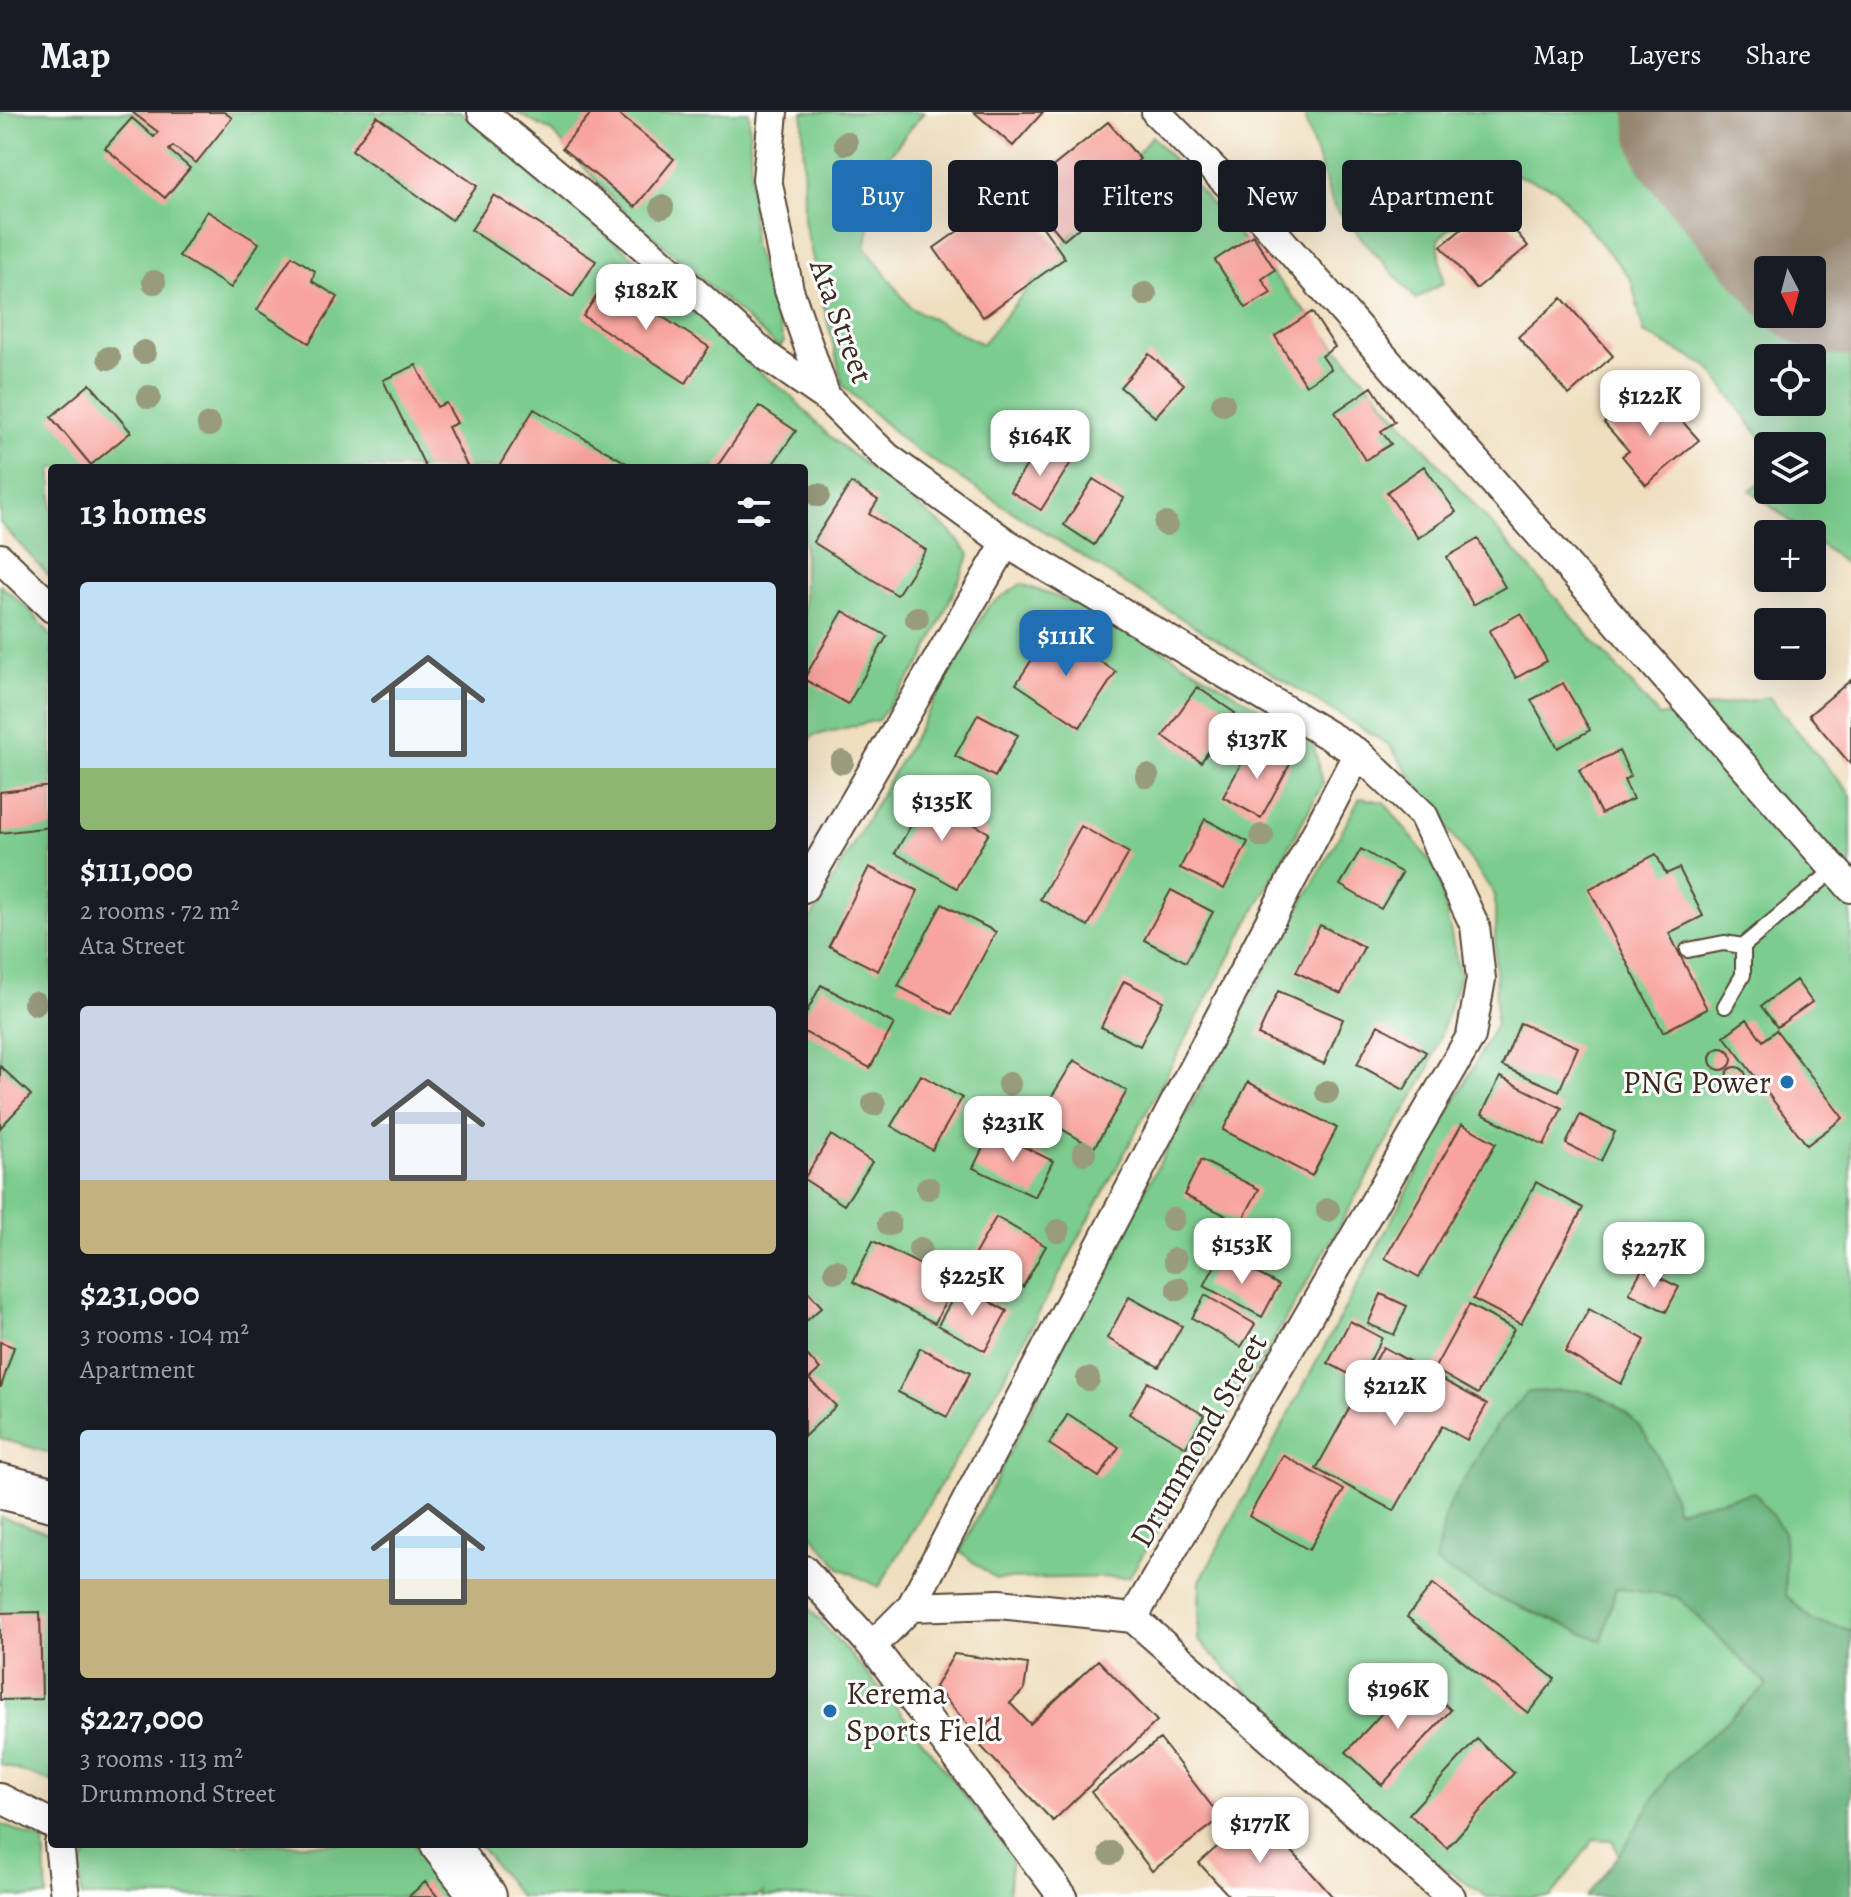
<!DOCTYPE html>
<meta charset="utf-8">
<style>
body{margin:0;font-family:Alegreya,serif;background:#20242c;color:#f1f3f6;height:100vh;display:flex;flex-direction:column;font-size:30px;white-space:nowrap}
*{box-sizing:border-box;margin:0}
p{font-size:26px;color:#9ea1a6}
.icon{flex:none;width:44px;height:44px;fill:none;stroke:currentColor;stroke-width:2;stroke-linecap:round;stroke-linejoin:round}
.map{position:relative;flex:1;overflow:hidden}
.drawer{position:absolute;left:48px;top:352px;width:760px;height:1384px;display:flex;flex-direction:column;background:#171b24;border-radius:8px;box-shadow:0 8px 32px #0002}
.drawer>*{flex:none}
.guide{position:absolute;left:832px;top:48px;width:760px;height:72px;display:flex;gap:16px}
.needle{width:52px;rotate:174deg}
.fabs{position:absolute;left:1754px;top:144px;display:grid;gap:16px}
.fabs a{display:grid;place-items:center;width:72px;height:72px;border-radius:8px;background:#171b24;box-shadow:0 8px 32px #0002;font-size:40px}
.price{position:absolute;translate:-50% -68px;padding:0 18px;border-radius:16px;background:#fff;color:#222;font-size:26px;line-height:52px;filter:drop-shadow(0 2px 4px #0008)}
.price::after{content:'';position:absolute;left:50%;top:48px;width:24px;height:18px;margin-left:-12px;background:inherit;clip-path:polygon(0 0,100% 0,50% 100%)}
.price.selected{background:#1f6fb2;color:#fff}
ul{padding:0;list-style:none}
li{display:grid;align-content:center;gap:16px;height:424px;padding:0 32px}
li span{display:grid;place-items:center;height:248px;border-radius:8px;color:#555}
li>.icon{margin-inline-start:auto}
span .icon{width:144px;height:144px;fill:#fffc;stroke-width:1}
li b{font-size:34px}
h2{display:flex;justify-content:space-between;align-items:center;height:96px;padding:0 32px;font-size:34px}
.chip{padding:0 28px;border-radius:8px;background:#171b24;box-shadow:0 8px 32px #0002;font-size:28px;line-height:72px}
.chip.selected{background:#1f6fb2;color:#fff}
header{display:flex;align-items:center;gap:48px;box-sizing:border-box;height:112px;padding:0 40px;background:#171b24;border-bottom:2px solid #363941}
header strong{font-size:38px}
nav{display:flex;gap:44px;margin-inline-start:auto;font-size:28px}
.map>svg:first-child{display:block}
.green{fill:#7bcc8d;stroke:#5b7b56;stroke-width:2;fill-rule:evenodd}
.forest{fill:#64b078;stroke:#506d4b;stroke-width:2}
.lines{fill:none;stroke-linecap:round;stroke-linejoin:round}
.runway{stroke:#95846e;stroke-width:250}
.building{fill:#f8a49e}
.lane-casing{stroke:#564536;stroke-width:18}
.street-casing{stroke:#564536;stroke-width:32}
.highway-casing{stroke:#564536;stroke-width:48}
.lane{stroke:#fff;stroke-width:14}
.street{stroke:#fff;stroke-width:28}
.highway{stroke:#fff;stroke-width:44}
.tree{fill:#989b7c}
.poi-dot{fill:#1f6fb2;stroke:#fff;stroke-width:3}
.labels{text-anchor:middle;stroke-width:6;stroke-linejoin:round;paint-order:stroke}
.street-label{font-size:32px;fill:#3b2a1e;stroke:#fff}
.poi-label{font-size:32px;fill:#3b2a1e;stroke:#fff;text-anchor:end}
</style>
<header>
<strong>Map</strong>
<nav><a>Map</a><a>Layers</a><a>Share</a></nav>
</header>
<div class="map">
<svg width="1851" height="1785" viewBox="0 0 1851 1785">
<rect width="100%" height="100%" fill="#fff"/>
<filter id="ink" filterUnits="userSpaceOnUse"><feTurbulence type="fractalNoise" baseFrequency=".0125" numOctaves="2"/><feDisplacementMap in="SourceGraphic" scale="16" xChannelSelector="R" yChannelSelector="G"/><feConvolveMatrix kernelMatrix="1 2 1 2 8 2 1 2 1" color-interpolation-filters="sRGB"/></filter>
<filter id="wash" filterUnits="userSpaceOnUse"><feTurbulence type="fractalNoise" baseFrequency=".006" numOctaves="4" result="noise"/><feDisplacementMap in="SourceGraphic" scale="32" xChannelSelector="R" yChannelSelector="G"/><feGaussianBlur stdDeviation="1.8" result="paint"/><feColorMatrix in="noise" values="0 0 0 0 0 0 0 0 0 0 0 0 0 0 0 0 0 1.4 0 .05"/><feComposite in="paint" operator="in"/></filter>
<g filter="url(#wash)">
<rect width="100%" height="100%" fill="#efdfbf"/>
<path class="green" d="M 0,0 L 461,0 L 689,192 L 758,259 L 790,283 L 829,324 L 951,420 L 970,443 L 923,548 L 878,608 L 812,624 L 804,644 L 804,356 L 52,356 L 52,467 L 0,411 Z
M 516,0 L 749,0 L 753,133 L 784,230 L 779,236 L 619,94 L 552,20 Z
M 803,0 L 924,0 L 883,51 L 865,135 L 911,196 L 982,232 L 1152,24 L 1659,604 L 1769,585 L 1851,683 L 1851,1785 L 1631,1767 L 1612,1728 L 1594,1727 L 1551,1785 L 1487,1785 L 1417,1737 L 1301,1633 L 1198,1528 L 1200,1469 L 1496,912 L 1495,783 L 1389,633 L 1127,473 L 910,334 L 843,274 L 804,109 Z
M 1309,0 L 1699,0 L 1851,181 L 1851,456 L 1750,378 L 1768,365 L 1768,378 L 1812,378 L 1812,334 L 1768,336 L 1709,255 L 1644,221 L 1631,167 L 1555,76 L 1513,62 L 1438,127 L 1443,171 L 1416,187 L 1334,95 L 1305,8 ZM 1768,158 L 1812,158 L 1812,202 L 1768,202 ZM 1768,246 L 1812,246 L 1812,290 L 1768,290 Z
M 1808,0 L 1851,0 L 1851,51 Z
M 1021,472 L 1098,500 L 1312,627 L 1323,671 L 999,1275 L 879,1475 L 840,1456 L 804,1413 L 804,819 L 988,494 Z
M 0,473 L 29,497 L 52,525 L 52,1342 L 0,1326 Z
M 1360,686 L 1384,690 L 1437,758 L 1460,864 L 1429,957 L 1268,1238 L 1129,1465 L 996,1467 L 960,1440 L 1096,1167 Z
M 0,1405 L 52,1422 L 52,1670 L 0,1652 Z
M 804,1491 L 894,1592 L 1012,1745 L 1008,1785 L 762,1785 L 763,1781 L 757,1785 L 520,1785 L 478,1732 L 804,1732 Z
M 0,1712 L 44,1729 L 47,1785 L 0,1785 Z
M 93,1732 L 413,1732 L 457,1785 L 82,1785 L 79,1758 Z"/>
<path class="forest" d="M 1528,1280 C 1546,1280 1573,1275 1590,1281 C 1646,1300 1661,1348 1677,1398 L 1755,1380 L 1784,1420 L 1786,1483 L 1812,1508 L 1851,1518 L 1851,1785 L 1586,1785 L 1622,1739 L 1670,1660 L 1767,1573 L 1678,1485 L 1616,1476 L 1602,1529 L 1485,1480 L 1435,1451 L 1447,1397 L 1495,1315 Z"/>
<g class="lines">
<path class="runway" d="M 1750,0 L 1851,120"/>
</g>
<g id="blocks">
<path class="building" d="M 132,0 L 224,0 L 232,6 L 196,51 L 173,34 L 169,38 L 190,56 L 165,86 L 105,36 L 132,6 L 154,25 L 158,20 Z
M 592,0 L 616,0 L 674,47 L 635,95 L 562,36 Z
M 974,0 L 1043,0 L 1013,34 Z
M 377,4 L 477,74 L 452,108 L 352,38 Z
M 1108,10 L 1140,47 L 1096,83 L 1105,94 L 1064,128 L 1023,79 Z
M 494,83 L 596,149 L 573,185 L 471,118 Z
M 1003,87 L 1021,113 L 1035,104 L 1065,146 L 983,205 L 934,136 Z
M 1493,92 L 1528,134 L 1476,177 L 1441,134 Z
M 207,99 L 259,131 L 231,176 L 179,144 Z
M 1253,123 L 1275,158 L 1262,167 L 1271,181 L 1246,196 L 1215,148 Z
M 292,144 L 315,159 L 312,169 L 338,185 L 309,231 L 257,198 Z
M 607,169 L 709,235 L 686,271 L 583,204 Z
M 1562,186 L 1613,244 L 1569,283 L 1518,225 Z
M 1312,200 L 1335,235 L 1322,244 L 1331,257 L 1306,273 L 1275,224 Z
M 1149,242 L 1184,272 L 1155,305 L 1120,275 Z
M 416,253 L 437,295 L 446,291 L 457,311 L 448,315 L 468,356 L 426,356 L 383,268 Z
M 90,272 L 131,320 L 91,353 L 51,305 Z
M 1372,275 L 1395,310 L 1381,319 L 1391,332 L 1365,348 L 1335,300 Z
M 1638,281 L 1662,309 L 1674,300 L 1699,328 L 1646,373 L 1622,344 L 1629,339 L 1604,311 Z
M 759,294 L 796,319 L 770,356 L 716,356 Z
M 534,297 L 635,356 L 498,356 Z
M 1040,333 L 1070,352 L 1041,398 L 1010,379 Z
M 1424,354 L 1456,400 L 1418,426 L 1387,380 Z
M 1093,367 L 1124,386 L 1094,433 L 1064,413 Z
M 851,371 L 878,388 L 869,402 L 926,438 L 897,483 L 813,430 Z
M 1478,427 L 1505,475 L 1473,493 L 1447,445 Z
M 843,499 L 887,524 L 848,592 L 804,567 Z
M 1521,501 L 1547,549 L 1516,566 L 1489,519 Z
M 1052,517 L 1116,560 L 1080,615 L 1016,572 Z
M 1851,568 L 1851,653 L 1809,603 Z
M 1563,571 L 1590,618 L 1558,636 L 1531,588 Z
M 1197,575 L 1235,601 L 1201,650 L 1163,624 Z
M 978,602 L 1018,623 L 995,665 L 955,644 Z
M 1252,632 L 1290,652 L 1261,706 L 1223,685 Z
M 1619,639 L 1631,664 L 1624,668 L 1633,687 L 1601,702 L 1579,658 Z
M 52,674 L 52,715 L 0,721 L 0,680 Z
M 927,685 L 989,721 L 957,776 L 895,741 Z
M 1205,707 L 1248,730 L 1224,777 L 1180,756 Z
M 1081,714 L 1129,741 L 1088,814 L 1040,787 Z
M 1361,737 L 1402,761 L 1381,797 L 1340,773 Z
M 1656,742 L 1666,762 L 1679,756 L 1703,804 L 1669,821 L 1707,897 L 1663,920 L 1589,777 Z
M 869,755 L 918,779 L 878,859 L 829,834 Z
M 1171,778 L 1213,800 L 1186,850 L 1144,828 Z
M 942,792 L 996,820 L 952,902 L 898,874 Z
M 1320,813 L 1364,835 L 1341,882 L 1296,860 Z
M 1796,868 L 1812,890 L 1777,915 L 1761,894 Z
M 1124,869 L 1163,889 L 1140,934 L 1101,915 Z
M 821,873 L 894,912 L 870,956 L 804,920 L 804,905 Z
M 1278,879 L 1343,907 L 1324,952 L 1258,923 Z
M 1747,907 L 1763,929 L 1776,918 L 1843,1006 L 1807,1033 L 1724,924 Z
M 1520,911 L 1578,935 L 1559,979 L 1502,954 Z
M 1378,913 L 1426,940 L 1404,978 L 1357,952 Z
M1710 947a11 11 0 1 1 22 0a11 11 0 1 1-22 0Z
M 1074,948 L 1127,979 L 1094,1036 L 1040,1004 Z
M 0,954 L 31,983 L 0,1016 Z
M1726 965a10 10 0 1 1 20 0a10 10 0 1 1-20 0Z
M 921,963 L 962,986 L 932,1038 L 891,1014 Z
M 1500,965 L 1562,996 L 1544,1033 L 1482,1002 Z
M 1248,970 L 1337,1016 L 1312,1064 L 1223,1018 Z
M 1580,1003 L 1615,1020 L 1601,1049 L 1566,1032 Z
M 1462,1012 L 1496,1031 L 1419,1165 L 1385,1146 Z
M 991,1019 L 1053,1049 L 1035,1085 L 973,1056 Z
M 831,1023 L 872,1050 L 844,1093 L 804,1067 Z
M 1201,1048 L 1259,1077 L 1241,1111 L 1184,1083 Z
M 1536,1070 L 1583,1096 L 1521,1212 L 1473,1187 Z
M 996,1105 L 1046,1134 L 1023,1175 L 972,1147 Z
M 873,1129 L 955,1170 L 935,1211 L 853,1170 Z
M 1221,1142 L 1279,1173 L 1262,1205 L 1204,1174 Z
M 1642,1157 L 1679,1175 L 1666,1200 L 1629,1181 Z
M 960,1173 L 1007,1199 L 985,1239 L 938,1213 Z
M 804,1175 L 822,1195 L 804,1211 Z
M 1381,1182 L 1407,1194 L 1394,1223 L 1368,1212 Z
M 1205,1183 L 1255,1212 L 1241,1235 L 1192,1206 Z
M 1129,1185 L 1182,1214 L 1159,1255 L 1107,1226 Z
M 1469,1193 L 1514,1217 L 1478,1282 L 1434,1257 Z
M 1589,1197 L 1645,1228 L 1621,1272 L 1565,1240 Z
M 1350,1209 L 1382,1226 L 1360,1268 L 1328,1251 Z
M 0,1230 L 14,1235 L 1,1275 L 0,1275 Z
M 1383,1235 L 1487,1292 L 1467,1328 L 1442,1314 L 1394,1399 L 1316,1357 Z
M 920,1236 L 970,1261 L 947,1305 L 898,1280 Z
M 804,1240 L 820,1257 L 809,1267 L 836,1294 L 804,1325 Z
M 1148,1270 L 1204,1303 L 1186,1335 L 1129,1302 Z
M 1068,1302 L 1119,1335 L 1099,1365 L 1049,1332 Z
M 1283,1343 L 1344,1378 L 1309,1438 L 1249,1404 Z
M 1433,1472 L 1555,1567 L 1528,1601 L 1407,1505 Z
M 40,1500 L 42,1587 L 0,1588 L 0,1501 Z
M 954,1542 L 1028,1552 L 1024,1578 L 1010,1591 L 1030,1612 L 1098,1548 L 1157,1609 L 1053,1709 L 973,1626 L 996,1604 L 975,1621 L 935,1575 Z
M 1415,1565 L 1451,1598 L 1382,1673 L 1346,1640 Z
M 1160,1627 L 1221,1706 L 1152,1759 L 1091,1680 Z
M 1477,1627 L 1514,1661 L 1447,1736 L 1409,1702 Z
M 1256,1700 L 1299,1747 L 1333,1785 L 1230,1785 L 1199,1751 Z
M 425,1770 L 438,1785 L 408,1785 Z"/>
</g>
</g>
<g filter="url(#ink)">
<use href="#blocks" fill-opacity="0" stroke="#564536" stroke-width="2"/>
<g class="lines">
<g class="lane-casing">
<path id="lane" d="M 1688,838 L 1724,831 L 1743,834
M 1725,894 L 1743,863 L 1743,834 L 1835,757"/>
</g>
<g class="street-casing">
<path id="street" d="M 482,0 L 635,127 L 768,245 L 826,285
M 773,0 L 767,67 L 789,178 L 826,285 L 887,345 L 1006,431 L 1358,641 L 1423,703 L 1475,814 L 1481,867 L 1471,924 L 1133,1506
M 1156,0 L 1256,100 L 1851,776
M 0,446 L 52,496
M 804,776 L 1006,431
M 804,1458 L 872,1534 L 1063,1785
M 911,1495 L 1358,641
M 872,1534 L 911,1495 L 999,1492 L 1133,1506 L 1451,1785
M 0,1686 L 52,1712
M 59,1732 L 65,1785"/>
</g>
<g class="highway-casing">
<path id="highway" d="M 0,1374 L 52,1387
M 443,1732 L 484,1785"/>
</g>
<use href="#lane" class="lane"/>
<use href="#street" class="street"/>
<use href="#highway" class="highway"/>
</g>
<g class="tree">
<circle cx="846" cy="31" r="12"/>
<circle cx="662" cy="95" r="12"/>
<circle cx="154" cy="170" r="12"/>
<circle cx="1145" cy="182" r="12"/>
<circle cx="144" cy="240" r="12"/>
<circle cx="109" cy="246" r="12"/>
<circle cx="149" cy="285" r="12"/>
<circle cx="1223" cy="292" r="12"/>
<circle cx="209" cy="313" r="12"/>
<circle cx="818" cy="383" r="12"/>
<circle cx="1166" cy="412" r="12"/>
<circle cx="917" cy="506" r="12"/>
<circle cx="842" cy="650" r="12"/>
<circle cx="1147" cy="664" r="12"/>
<circle cx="1262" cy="724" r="12"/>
<circle cx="35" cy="891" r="12"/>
<circle cx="1009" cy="972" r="12"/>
<circle cx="1327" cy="980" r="12"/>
<circle cx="874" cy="992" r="12"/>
<circle cx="1084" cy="1041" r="12"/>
<circle cx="928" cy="1076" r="12"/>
<circle cx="1328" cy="1098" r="12"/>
<circle cx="1173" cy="1107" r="12"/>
<circle cx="889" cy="1112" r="12"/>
<circle cx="1058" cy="1119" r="12"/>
<circle cx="920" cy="1137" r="12"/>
<circle cx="1175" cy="1148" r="12"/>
<circle cx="836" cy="1159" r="12"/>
<circle cx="1178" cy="1177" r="12"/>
<circle cx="1088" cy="1267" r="12"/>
<circle cx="1111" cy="1741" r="12"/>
</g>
</g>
<g class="poi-dot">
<circle cx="1787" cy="970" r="8"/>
<circle cx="830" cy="1599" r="8"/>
</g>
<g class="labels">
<g class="street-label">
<text transform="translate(842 209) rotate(70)" y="11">Ata Street</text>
<text transform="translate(1198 1328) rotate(-60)" y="11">Drummond Street</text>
</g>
<g class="poi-label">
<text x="1771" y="981">PNG Power</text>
<text x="846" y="1592" text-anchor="start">Kerema<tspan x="846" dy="37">Sports Field</tspan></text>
</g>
</g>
</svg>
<div class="fabs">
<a><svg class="needle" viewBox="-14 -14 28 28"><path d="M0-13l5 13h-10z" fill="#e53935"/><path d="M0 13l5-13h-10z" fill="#9ea1a6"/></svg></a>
<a><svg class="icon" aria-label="locate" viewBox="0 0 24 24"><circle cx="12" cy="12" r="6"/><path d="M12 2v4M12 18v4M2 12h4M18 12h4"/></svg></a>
<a><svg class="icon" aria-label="layers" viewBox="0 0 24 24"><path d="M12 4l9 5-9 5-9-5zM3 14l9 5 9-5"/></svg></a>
<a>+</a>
<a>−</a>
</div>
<b class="price" style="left:646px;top:220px">$182K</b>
<b class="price" style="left:1650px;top:326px">$122K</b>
<b class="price" style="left:1040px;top:366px">$164K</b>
<b class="price selected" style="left:1066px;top:566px">$111K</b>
<b class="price" style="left:1257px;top:669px">$137K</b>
<b class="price" style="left:942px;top:731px">$135K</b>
<b class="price" style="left:1013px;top:1052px">$231K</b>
<b class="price" style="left:1242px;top:1174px">$153K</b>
<b class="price" style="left:1654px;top:1178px">$227K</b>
<b class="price" style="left:972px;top:1206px">$225K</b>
<b class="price" style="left:1395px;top:1316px">$212K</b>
<b class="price" style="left:1398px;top:1619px">$196K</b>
<b class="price" style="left:1260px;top:1753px">$177K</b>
<div class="guide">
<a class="chip selected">Buy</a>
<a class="chip">Rent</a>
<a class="chip">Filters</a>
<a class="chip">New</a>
<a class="chip">Apartment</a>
</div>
<section class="drawer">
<h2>13 homes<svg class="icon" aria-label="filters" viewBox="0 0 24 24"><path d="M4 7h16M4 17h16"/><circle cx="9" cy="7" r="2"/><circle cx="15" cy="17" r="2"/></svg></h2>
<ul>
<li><span style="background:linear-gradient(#bfe0f5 75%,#8fb573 0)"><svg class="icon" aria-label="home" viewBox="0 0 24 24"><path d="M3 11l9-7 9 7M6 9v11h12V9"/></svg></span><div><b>$111,000</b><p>2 rooms · 72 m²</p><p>Ata Street</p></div></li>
<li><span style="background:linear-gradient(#c9d6e8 70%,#c2b280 0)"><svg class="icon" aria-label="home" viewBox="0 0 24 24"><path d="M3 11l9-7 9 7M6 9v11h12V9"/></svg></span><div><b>$231,000</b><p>3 rooms · 104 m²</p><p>Apartment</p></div></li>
<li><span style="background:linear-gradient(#bfe0f5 60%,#c2b280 0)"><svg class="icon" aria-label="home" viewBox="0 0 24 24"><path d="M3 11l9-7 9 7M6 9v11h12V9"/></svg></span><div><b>$227,000</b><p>3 rooms · 113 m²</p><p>Drummond Street</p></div></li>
</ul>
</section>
</div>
